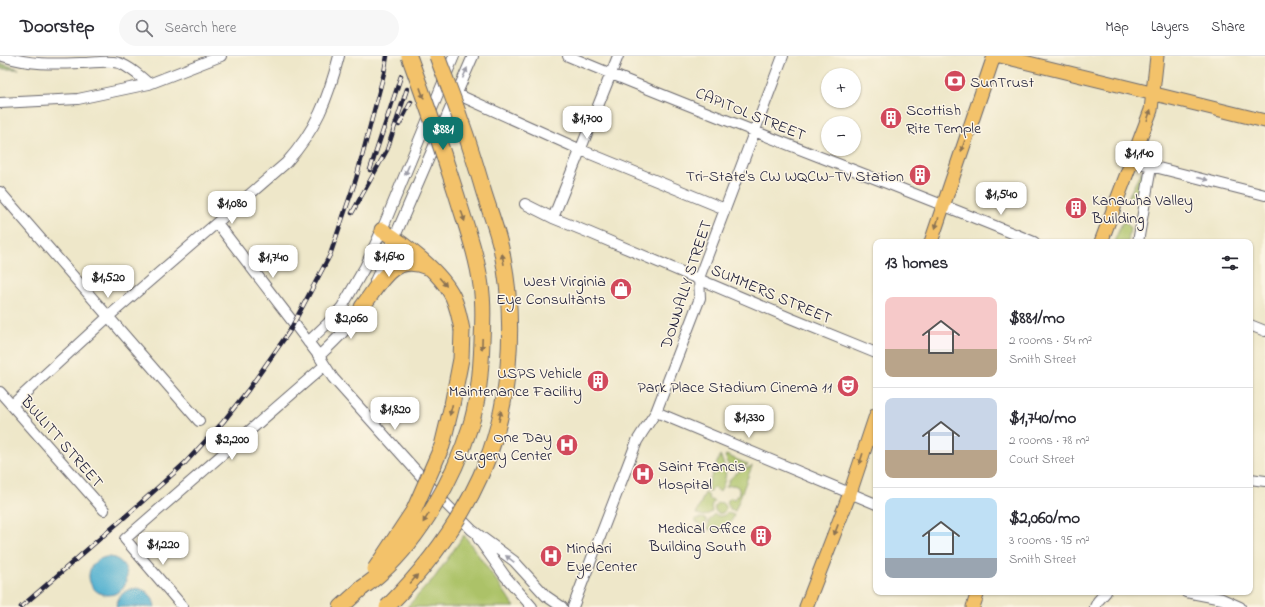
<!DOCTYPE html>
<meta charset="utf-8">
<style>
body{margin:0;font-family:"Indie Flower",sans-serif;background:#f7f7f7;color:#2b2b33;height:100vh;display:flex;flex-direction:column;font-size:15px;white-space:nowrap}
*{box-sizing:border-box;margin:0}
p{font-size:13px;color:#7c7c81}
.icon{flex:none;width:22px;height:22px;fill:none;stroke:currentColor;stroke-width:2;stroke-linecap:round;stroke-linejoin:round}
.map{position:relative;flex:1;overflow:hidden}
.panel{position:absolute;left:873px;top:183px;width:380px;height:356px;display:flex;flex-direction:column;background:#fff;border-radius:8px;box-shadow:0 1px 3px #0004}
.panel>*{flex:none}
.buttons{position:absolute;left:821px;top:12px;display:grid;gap:8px}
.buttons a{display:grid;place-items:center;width:40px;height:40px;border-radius:50%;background:#fff;box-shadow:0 1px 3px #0004;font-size:20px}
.price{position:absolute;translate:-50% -34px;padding:0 9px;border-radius:8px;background:#fff;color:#222;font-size:13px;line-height:26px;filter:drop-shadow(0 1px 2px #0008)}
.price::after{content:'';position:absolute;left:50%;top:24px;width:12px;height:9px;margin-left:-6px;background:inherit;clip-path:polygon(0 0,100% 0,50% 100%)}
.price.current{background:#0f766e;color:#fff}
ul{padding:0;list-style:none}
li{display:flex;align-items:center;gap:12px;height:100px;padding:0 12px}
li+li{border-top:1px solid #e1e1e2}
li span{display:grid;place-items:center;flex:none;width:112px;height:80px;border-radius:8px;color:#555}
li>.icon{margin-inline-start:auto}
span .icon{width:48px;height:48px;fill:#fffc;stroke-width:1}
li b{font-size:17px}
h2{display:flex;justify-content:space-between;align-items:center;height:48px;padding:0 12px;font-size:17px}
header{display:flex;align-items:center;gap:24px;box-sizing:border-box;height:56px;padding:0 20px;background:#fff;border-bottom:1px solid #e1e1e2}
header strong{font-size:19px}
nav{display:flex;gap:22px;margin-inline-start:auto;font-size:14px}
.search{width:280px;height:36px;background:#f7f7f7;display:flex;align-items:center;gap:10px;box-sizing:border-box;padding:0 14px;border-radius:22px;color:#7c7c81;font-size:15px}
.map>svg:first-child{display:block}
.green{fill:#acc267;stroke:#677251}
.forest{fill:#89a85c;stroke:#56654c}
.water{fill:#51b0d0;stroke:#3a6986}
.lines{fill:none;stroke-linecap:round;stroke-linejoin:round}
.minor-casing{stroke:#69676d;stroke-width:12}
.major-casing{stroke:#69676d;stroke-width:15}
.highway-casing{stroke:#69676d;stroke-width:17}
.minor{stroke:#fff;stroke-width:10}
.major{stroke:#f3c26a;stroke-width:13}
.highway{stroke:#f3c26a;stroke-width:15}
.rail-casing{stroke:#22223b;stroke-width:4.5}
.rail{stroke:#fcf5e5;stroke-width:3;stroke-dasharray:9;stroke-linecap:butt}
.highway-bridge-casing{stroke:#69676d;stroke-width:17;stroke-linecap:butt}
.highway-bridge{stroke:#f3c26a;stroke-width:15}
.oneway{fill:#9c9ca7}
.oneway2{fill:#8a7252}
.labels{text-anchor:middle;stroke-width:3;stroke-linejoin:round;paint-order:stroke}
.poi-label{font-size:16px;fill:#22223b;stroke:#fcf5e5;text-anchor:end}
.street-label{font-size:16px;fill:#22223b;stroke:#fcf5e5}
</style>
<header>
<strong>Doorstep</strong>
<div class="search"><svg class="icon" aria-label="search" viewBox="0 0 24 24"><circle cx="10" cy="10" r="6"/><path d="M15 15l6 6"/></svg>Search here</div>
<nav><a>Map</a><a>Layers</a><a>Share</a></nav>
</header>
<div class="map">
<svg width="1265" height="551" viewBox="0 0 1265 551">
<rect width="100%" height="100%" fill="#fcf5e5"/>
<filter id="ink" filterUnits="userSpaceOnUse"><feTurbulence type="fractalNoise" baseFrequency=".025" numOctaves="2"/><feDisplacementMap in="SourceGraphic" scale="8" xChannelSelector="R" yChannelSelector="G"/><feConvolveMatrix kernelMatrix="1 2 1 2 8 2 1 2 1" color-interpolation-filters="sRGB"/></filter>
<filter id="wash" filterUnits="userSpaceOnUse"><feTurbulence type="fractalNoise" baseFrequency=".012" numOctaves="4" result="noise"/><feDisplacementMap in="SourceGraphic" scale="16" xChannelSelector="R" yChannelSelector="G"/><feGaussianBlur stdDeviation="0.9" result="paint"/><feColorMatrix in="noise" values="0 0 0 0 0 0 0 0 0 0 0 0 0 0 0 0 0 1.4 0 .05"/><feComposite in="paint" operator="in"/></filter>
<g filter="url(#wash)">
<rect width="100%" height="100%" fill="#eee7c9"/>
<path class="green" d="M 1141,116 L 1143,116 L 1144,119 L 1137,148 L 1131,142 L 1127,143 Z
M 1126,166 L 1130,172 L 1128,186 L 1114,186 L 1122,167 Z
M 720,399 C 727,416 728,419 720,436 C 717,434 717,432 712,432 L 710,435 L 706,434 Z
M 726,399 L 747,408 L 748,409 L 731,414 L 725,400 Z
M 752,410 L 735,455 L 730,453 L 727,446 L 730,442 L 735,443 L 740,437 L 738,431 L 734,429 L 728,430 L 726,431 C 733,416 737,417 752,410 Z
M 705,437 L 708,439 C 709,443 710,444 714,445 L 711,450 L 712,456 L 704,460 L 696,458 Z
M714.5 452a5.5 5.5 0 1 1 11 0a5.5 5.5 0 1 1-11 0Z
M 727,457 L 734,459 C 728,475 726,478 708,473 L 709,465 L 714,458 C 719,461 723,461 727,457 Z
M 701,462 L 706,463 L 707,465 L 704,471 L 695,465 L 695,463 Z
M 464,479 L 515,551 L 407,551 L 435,521 Z"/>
<path class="forest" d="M 0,7 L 19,13 L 0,13 Z"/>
<path class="water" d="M89 520a19 19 0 1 1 38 0a19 19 0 1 1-38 0Z
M 137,532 C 148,534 153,540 155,551 L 116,551 C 118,539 125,533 137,532 Z"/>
</g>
<g filter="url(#ink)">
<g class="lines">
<g class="minor-casing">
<path id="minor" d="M 3,0 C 30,9 53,8 82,7 C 93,7 107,4 119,7 C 130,11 140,20 149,28
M 568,0 C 722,65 879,122 1034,186
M 450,35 L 581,94 L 725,153
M 0,47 L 78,43 L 149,28 L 221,0
M 1131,105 L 1265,139
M 0,136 L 199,365
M 525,148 L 553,162 L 590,177 L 790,262 L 876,297
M 553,162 L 618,0
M 217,167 L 319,300 L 333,322 L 446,448 L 472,474 L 514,505 L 546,540 L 562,551
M 1138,186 L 1151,111
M 375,225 L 383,208 L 473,0
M 1250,269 L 1265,275
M 308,286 L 328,267 L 342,251 L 365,211 L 384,169 L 454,0
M 319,300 C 336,284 353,268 364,247
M 0,336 L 104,454
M 12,349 L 109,260 L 286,107 C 316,74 328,43 339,0
M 656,356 L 876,448
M 1250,423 L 1265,425
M 478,482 L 505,520 L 532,551
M 1186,536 L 1222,543 L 1240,551
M 183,551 L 125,483 L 324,310
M 573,551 L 637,385 L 642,377 L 656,356 L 700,242 L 699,222 L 783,0
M 1095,551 L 1098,545 L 1106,536"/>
</g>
<g class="major-casing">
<path id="major" d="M 1000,0 L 1265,65
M 931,186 L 994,0
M 1101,186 L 1151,54 L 1157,0
M 806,551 L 850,437 L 876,359
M 973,551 L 978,536"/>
</g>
<g class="highway-casing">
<path id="highway" d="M 382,174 C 405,189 441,216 453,241 C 458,252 460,263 462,274
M 362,251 C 380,228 392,196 427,211
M 341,551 L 362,532"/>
</g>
<use href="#minor" class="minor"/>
<use href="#major" class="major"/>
<use href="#highway" class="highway"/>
<g class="rail-casing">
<path id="rail" d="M 399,69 L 411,46
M 370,114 L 401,20
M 352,157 L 387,94 L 407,33
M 21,551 L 134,453 L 185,407 L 223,366 L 248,334 L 289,276 L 330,199 L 356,123 L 384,17 L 387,0"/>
</g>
<use href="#rail" class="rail"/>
<g class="highway-bridge-casing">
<path id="highway-bridge" d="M 375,513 L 414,454 L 442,390 L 452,349 L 461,303 L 462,274
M 362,532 C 369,527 376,522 381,517 C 421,481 454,422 470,371 C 479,344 481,314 482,285 C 483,267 484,248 481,230 C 477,199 466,170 457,140 C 442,93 426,46 409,0
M 387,551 C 425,513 458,470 480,421 C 511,354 517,265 501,192 C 497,174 490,156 484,137 C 477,113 470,89 461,65 C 454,43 445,22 437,0"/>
</g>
<use href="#highway-bridge" class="highway-bridge"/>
</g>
<defs><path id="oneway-solid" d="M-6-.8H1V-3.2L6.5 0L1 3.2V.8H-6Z"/></defs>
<g class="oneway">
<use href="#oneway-solid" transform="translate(465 17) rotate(-66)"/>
<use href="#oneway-solid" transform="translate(407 114) rotate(113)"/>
<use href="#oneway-solid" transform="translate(1203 123) rotate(14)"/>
<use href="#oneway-solid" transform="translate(510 503) rotate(-142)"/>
</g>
<g class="oneway2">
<use href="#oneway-solid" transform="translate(422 37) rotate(70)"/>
<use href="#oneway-solid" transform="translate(1149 59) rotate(-71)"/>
<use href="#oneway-solid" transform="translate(963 90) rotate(109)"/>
<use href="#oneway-solid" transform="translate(463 160) rotate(72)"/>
<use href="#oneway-solid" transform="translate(937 167) rotate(107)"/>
<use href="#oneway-solid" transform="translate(503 203) rotate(-100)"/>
<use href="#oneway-solid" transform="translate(443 226) rotate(50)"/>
<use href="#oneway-solid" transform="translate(482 288) rotate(92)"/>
<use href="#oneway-solid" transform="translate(451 354) rotate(104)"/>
<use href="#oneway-solid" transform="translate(500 360) rotate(-79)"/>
<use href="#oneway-solid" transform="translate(861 403) rotate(108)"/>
<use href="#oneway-solid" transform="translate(426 462) rotate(122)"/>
<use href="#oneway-solid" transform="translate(836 474) rotate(111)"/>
<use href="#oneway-solid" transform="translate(414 523) rotate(-50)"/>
</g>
</g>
<defs>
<g id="bank-disc" transform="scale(1.15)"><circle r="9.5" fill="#d1495b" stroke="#fcf5e5"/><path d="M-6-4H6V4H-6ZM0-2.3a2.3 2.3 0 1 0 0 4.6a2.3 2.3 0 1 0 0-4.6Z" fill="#fff"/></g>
<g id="building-disc" transform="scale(1.15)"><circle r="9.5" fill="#d1495b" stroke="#fcf5e5"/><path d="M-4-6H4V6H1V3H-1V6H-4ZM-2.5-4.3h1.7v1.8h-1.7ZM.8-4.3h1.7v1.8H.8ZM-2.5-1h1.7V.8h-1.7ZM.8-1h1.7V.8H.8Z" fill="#fff"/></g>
<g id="shop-disc" transform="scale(1.15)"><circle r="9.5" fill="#d1495b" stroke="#fcf5e5"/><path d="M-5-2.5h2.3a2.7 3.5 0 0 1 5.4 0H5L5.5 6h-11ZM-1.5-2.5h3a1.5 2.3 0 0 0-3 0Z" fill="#fff"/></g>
<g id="theatre-disc" transform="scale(1.15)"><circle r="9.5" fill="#d1495b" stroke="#fcf5e5"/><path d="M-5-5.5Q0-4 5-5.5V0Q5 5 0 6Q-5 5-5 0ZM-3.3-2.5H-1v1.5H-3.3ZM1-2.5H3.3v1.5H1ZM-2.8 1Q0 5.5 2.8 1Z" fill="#fff"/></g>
<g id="hospital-disc" transform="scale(1.15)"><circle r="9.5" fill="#d1495b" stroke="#fcf5e5"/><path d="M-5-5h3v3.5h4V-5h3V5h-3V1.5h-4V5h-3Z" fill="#fff"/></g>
</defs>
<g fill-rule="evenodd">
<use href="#bank-disc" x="955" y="25"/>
<use href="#building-disc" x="891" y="62"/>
<use href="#building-disc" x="920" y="119"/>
<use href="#building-disc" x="1076" y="152"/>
<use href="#shop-disc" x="621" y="233"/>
<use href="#building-disc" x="598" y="325"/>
<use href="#theatre-disc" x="848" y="330"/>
<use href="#hospital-disc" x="567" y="389"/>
<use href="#hospital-disc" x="643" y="418"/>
<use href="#building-disc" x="761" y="480"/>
<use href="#hospital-disc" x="551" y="500"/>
</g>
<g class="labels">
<g class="poi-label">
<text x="970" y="31" text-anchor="start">SunTrust</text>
<text x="906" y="59" text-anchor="start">Scottish<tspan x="906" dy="18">Rite Temple</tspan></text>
<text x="904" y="125">Tri-State's CW WQCW-TV Station</text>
<text x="1092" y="149" text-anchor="start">Kanawha Valley<tspan x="1092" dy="18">Building</tspan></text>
<text x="606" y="230">West Virginia<tspan x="606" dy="18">Eye Consultants</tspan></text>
<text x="582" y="322">USPS Vehicle<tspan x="582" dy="18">Maintenance Facility</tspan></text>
<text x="832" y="336">Park Place Stadium Cinema 11</text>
<text x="552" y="386">One Day<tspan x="552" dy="18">Surgery Center</tspan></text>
<text x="658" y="415" text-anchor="start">Saint Francis<tspan x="658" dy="18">Hospital</tspan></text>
<text x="746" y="477">Medical Office<tspan x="746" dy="18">Building South</tspan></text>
<text x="566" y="497" text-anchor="start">Mindari<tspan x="566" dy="18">Eye Center</tspan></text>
</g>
<g class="street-label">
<text transform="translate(751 57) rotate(22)" y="6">CAPITOL STREET</text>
<text transform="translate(685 228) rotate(-72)" y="6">DONNALLY STREET</text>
<text transform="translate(772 237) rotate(23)" y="6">SUMMERS STREET</text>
<text transform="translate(63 385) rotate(49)" y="6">BULLITT STREET</text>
</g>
</g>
</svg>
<div class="buttons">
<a>+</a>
<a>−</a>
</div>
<b class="price" style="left:587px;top:84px">$1,700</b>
<b class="price current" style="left:443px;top:95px">$881</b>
<b class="price" style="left:1139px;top:119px">$1,140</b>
<b class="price" style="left:1001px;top:160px">$1,540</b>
<b class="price" style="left:232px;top:169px">$1,080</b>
<b class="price" style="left:389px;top:222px">$1,640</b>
<b class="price" style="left:273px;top:223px">$1,740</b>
<b class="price" style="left:108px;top:243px">$1,520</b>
<b class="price" style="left:351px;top:284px">$2,060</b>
<b class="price" style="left:395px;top:375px">$1,820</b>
<b class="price" style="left:749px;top:383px">$1,330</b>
<b class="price" style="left:232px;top:405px">$2,200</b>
<b class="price" style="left:163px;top:510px">$1,220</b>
<section class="panel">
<h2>13 homes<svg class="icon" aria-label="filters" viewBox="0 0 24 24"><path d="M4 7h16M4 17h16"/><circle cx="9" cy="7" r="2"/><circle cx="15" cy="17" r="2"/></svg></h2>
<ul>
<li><span style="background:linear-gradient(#f6c9c9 65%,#b9a48a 0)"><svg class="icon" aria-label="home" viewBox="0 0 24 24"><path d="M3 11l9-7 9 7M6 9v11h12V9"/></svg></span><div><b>$881/mo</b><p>2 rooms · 54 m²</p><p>Smith Street</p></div></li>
<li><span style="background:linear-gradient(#c9d6e8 65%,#b9a48a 0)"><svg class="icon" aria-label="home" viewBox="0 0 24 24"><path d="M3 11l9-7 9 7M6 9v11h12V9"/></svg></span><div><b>$1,740/mo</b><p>2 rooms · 78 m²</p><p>Court Street</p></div></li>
<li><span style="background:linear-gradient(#bfe0f5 75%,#9aa5b1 0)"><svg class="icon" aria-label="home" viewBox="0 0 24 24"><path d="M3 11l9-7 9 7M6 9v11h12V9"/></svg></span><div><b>$2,060/mo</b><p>3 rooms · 95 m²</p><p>Smith Street</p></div></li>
</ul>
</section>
</div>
